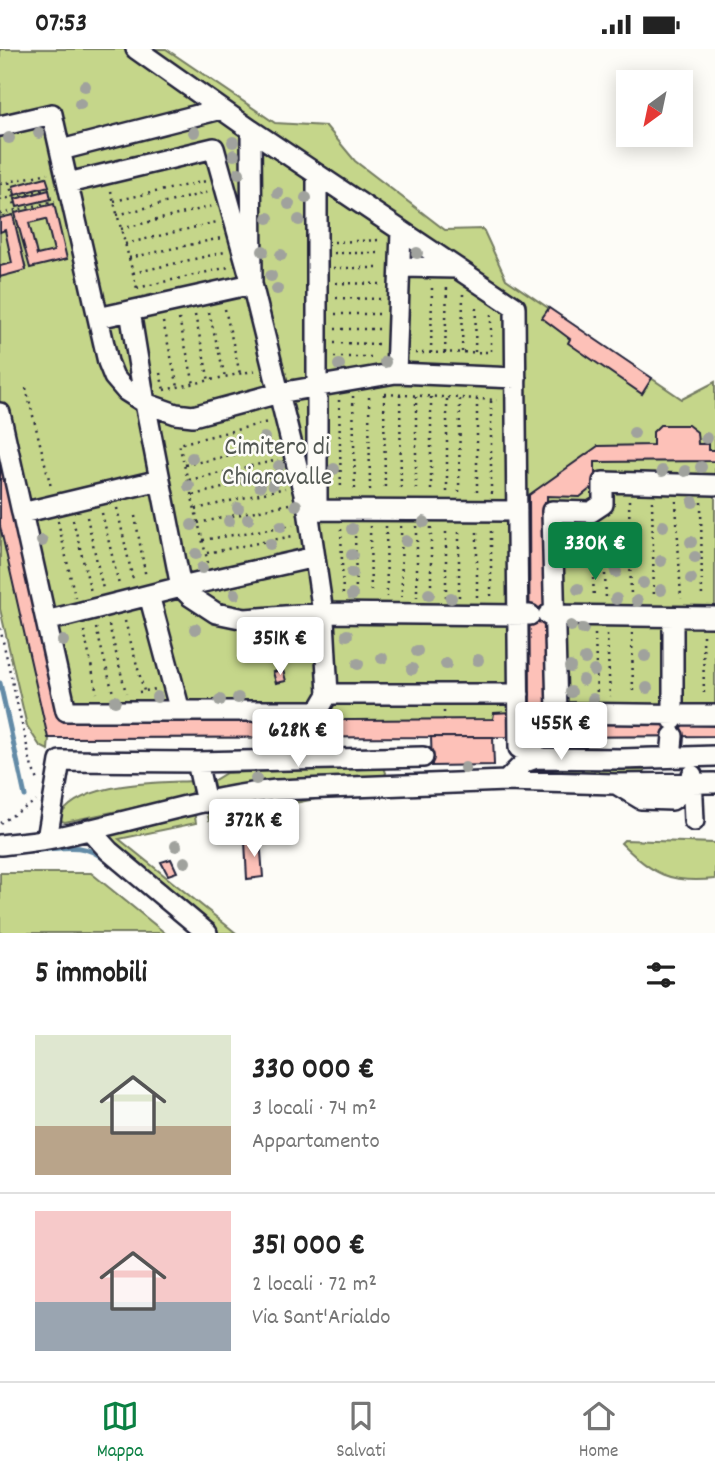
<!DOCTYPE html>
<html lang="it">
<meta charset="utf-8">
<style>
body{margin:0;font-family:Dekko,sans-serif;background:#f6f6f6;color:#222;height:100vh;display:flex;flex-direction:column;font-size:26px;white-space:nowrap}
*{box-sizing:border-box;margin:0}
p{font-size:23px;color:#767676}
.icon{flex:none;width:38px;height:38px;fill:none;stroke:currentColor;stroke-width:2;stroke-linecap:round;stroke-linejoin:round}
.map{position:relative;height:884px;overflow:hidden}
.side{display:flex;flex-direction:column;background:#fff;flex:1}
.side>*{flex:none}
.needle{width:46px;rotate:213deg}
.buttons{position:absolute;left:616px;top:21px;display:grid;gap:14px}
.buttons a{display:grid;place-items:center;width:77px;height:77px;border-radius:0px;background:#fff;box-shadow:0 4px 18px #0003;font-size:35px}
.price{position:absolute;translate:-50% -60px;padding:0 16px;border-radius:7px;background:#fff;color:#222;font-size:23px;line-height:46px;filter:drop-shadow(0 2px 4px #0008)}
.price::after{content:'';position:absolute;left:50%;top:42px;width:21px;height:16px;margin-left:-10px;background:inherit;clip-path:polygon(0 0,100% 0,50% 100%)}
.price.active{background:#0b8043;color:#fff}
ul{padding:0;list-style:none}
li{display:flex;align-items:center;gap:21px;height:175px;padding:0 35px}
li+li{border-top:2px solid #e0e0e0}
li span{display:grid;place-items:center;flex:none;width:196px;height:140px;border-radius:0px;color:#555}
li>.icon{margin-inline-start:auto}
span .icon{width:84px;height:84px;fill:#fffc;stroke-width:1}
li b{font-size:30px}
h2{display:flex;justify-content:space-between;align-items:center;height:84px;padding:0 35px;font-size:30px}
.status{display:flex;justify-content:space-between;align-items:center;height:49px;padding:0 35px;background:#fff;direction:ltr}
.status svg{height:19px;fill:currentColor}
.tab-bar{display:flex;justify-content:space-around;align-items:center;height:98px;border-top:2px solid #e0e0e0;background:#fff;font-size:19px;color:#767676}
.tab-bar a{display:grid;justify-items:center;gap:4px}
.tab-bar .active{color:#0b8043}
.map>svg:first-child{display:block}
.green{fill:#c5d68a;stroke:#747c62;stroke-width:2}
.lines{fill:none;stroke-linecap:round;stroke-linejoin:round}
.stream{stroke:#638ba7;stroke-width:5}
.building{fill:#fdc1b8;stroke:#22223b;stroke-width:2;fill-rule:evenodd}
.minor-casing{stroke:#22223b;stroke-width:24}
.path{stroke:#22223b;stroke-width:2.5;stroke-dasharray:2 5;stroke-linecap:butt}
.minor{stroke:#fdfcf7;stroke-width:19}
.tree{fill:#a0a29d}
.labels{text-anchor:middle;stroke-width:5;stroke-linejoin:round;paint-order:stroke}
.park-label{font-size:26px;fill:#535853;stroke:#fdfcf7}
</style>
<div class="status"><b>07:53</b><svg viewBox="0 0 49 12"><path d="M0 12V9h3v3zM5 12V6h3v6zM10 12V3h3v9zM15 12V0h3v12zM26 1h20v11H26zM47 4h2v5h-2z"/></svg></div>
<div class="map">
<svg width="715" height="884" viewBox="0 0 715 884">
<rect width="100%" height="100%" fill="#fdfcf7"/>
<filter id="ink" filterUnits="userSpaceOnUse"><feTurbulence type="fractalNoise" baseFrequency=".0143" numOctaves="2"/><feDisplacementMap in="SourceGraphic" scale="14" xChannelSelector="R" yChannelSelector="G"/><feConvolveMatrix kernelMatrix="1 2 1 2 8 2 1 2 1" color-interpolation-filters="sRGB"/></filter>
<g filter="url(#ink)">
<path class="green" d="M 0,0 L 166,0 L 275,74 L 326,77 L 355,112 L 445,181 L 483,180 L 506,230 L 682,350 L 715,333 L 715,687 L 49,689 L 48,701 L 40,697 L 27,677 L 0,560 Z
M 384,718 L 386,724 L 383,729 L 218,743 L 212,741 L 211,738 L 213,732 L 226,724 Z
M 534,720 L 644,721 L 646,726 L 531,726 Z
M 194,732 C 193,743 191,746 180,749 L 65,773 L 58,771 C 75,732 158,734 194,732 Z
M 315,750 L 209,771 L 206,758 L 244,752 Z
M 194,762 L 196,774 L 119,790 L 236,884 L 214,884 L 117,804 L 107,787 L 110,782 Z
M 624,791 L 715,794 L 715,830 C 670,835 652,825 621,794 Z
M 0,824 L 91,824 L 165,884 L 0,884 Z"/>
<g class="lines">
<path class="stream" d="M 0,634 L 25,747
M 40,801 C 64,799 83,793 104,810"/>
</g>
<path class="building" d="M 46,128 L 49,137 L 15,146 L 13,137 Z
M 49,141 L 51,150 L 17,158 L 15,150 Z
M 54,155 L 67,210 L 30,219 L 15,164 ZM 46,170 L 54,202 L 37,206 L 29,174 Z
M 13,166 L 26,221 L 0,228 L 0,217 L 12,214 L 5,181 L 0,183 L 0,169 Z
M 549,259 L 652,329 L 642,345 L 568,294 L 570,290 L 542,269 Z
M 660,376 L 688,376 L 697,383 L 698,395 L 708,395 L 708,401 L 715,401 L 715,412 L 595,413 L 595,436 L 580,448 L 547,447 L 548,673 L 715,671 L 715,687 L 530,688 L 529,446 L 598,397 L 653,396 L 653,383 Z
M 0,406 L 57,667 L 64,673 L 493,670 L 494,664 L 511,663 L 512,688 L 48,689 L 0,477 Z
M 283,621 L 286,632 L 276,634 L 273,623 Z
M 431,688 L 493,688 L 494,716 L 432,717 Z
M 260,790 L 263,828 L 247,830 L 245,792 Z
M 171,810 L 177,823 L 168,826 L 161,813 Z"/>
<g class="lines">
<g class="minor-casing">
<path id="minor" d="M 136,0 L 251,81 L 515,258 L 519,699 L 534,699
M 0,77 L 52,65 L 108,313 L 114,328 L 126,342 L 145,354 L 176,365 L 193,367 L 279,344 L 396,324 L 516,329
M 251,81 L 252,235 L 308,461 L 517,462
M 61,101 L 221,60
M 317,125 L 317,461
M 68,134 L 214,99 L 252,235 L 98,269
M 400,218 L 457,219
M 130,262 L 145,354 L 181,538 L 190,547 L 216,564 L 245,570 L 323,564 L 530,566
M 396,324 L 401,182
M 0,364 L 66,662 L 318,662 L 328,645 L 519,645
M 715,436 L 603,433 L 603,455 L 591,463 L 552,462 L 557,664 L 715,666
M 308,461 L 324,571 L 328,645
M 22,464 L 160,431
M 149,546 L 180,662
M 548,566 L 715,568
M 673,568 L 673,671
M 46,572 L 181,538 L 315,508
M 671,708 L 673,687
M 197,713 L 206,753
M 692,726 L 694,772
M 506,732 L 525,713 L 536,709 L 622,710 L 715,707
M 616,735 L 641,750 L 672,751 L 693,735
M 89,780 L 109,802 L 207,884
M 47,790 L 60,712 L 197,713 L 423,708
M 0,796 C 16,794 32,793 48,790 C 124,775 199,749 276,741 L 506,732 L 615,735 L 715,734"/>
</g>
<path class="path" d="M 9,133 L 16,161
M 0,135 L 48,124
M 111,142 L 138,243
M 0,151 L 50,139
M 114,152 L 206,132
M 0,165 L 55,152
M 117,166 L 209,143
M 121,180 L 213,157
M 334,193 L 380,191
M 125,195 L 217,173
M 334,204 L 383,204
M 129,209 L 221,189
M 333,219 L 382,219
M 133,224 L 225,203
M 336,234 L 382,235
M 137,239 L 229,218
M 336,249 L 381,250
M 225,260 L 240,325
M 209,263 L 225,328
M 335,265 L 381,265
M 195,266 L 209,332
M 179,270 L 194,335
M 163,273 L 178,338
M 335,280 L 380,280
M 334,294 L 380,295
M 462,303 L 463,244
M 475,303 L 476,254
M 415,304 L 491,303 L 491,263
M 431,304 L 432,237
M 445,304 L 447,237
M 334,308 L 376,308
M 160,324 L 164,341
M 26,339 L 51,438
M 164,341 L 257,321
M 384,345 L 385,443
M 385,345 L 497,351
M 400,346 L 401,443
M 353,347 L 355,442
M 416,347 L 416,443
M 369,348 L 370,442
M 431,348 L 431,443
M 339,351 L 341,442
M 185,416 L 275,397
M 189,431 L 278,411
M 447,443 L 447,348
M 459,443 L 460,349
M 477,443 L 477,350
M 491,445 L 491,351
M 193,446 L 282,425
M 629,451 L 631,549
M 652,452 L 654,550
M 676,452 L 681,550
M 701,453 L 702,551
M 117,459 L 133,531
M 196,460 L 285,439
M 102,464 L 119,536
M 135,467 L 146,529
M 87,468 L 103,540
M 73,471 L 91,543
M 58,472 L 75,548
M 198,474 L 289,455
M 603,476 L 606,550
M 370,477 L 371,547
M 386,477 L 387,548
M 401,477 L 402,548
M 417,477 L 417,548
M 431,478 L 431,548
M 341,480 L 343,547
M 355,480 L 356,547
M 591,480 L 594,550
M 203,491 L 293,476
M 207,504 L 293,487
M 208,514 L 179,395 L 268,373
M 491,547 L 491,480
M 446,548 L 446,478
M 459,548 L 459,478
M 477,548 L 477,478
M 125,572 L 144,642
M 109,576 L 126,644
M 0,579 L 32,719 L 38,731
M 96,579 L 113,644
M 84,582 L 97,644
M 632,584 L 633,647
M 595,585 L 597,648
M 607,585 L 610,648
M 703,586 L 704,649
M 139,643 L 156,640
M 444,662 L 444,671
M 0,774 L 36,752"/>
<use href="#minor" class="minor"/>
</g>
<g class="tree">
<circle cx="85" cy="37" r="6"/>
<circle cx="80" cy="55" r="6"/>
<circle cx="194" cy="83" r="6"/>
<circle cx="39" cy="84" r="6"/>
<circle cx="9" cy="89" r="6"/>
<circle cx="233" cy="93" r="6"/>
<circle cx="234" cy="106" r="6"/>
<circle cx="239" cy="124" r="6"/>
<circle cx="278" cy="144" r="6"/>
<circle cx="306" cy="149" r="6"/>
<circle cx="289" cy="155" r="6"/>
<circle cx="268" cy="169" r="6"/>
<circle cx="299" cy="171" r="6"/>
<circle cx="263" cy="202" r="6"/>
<circle cx="417" cy="204" r="6"/>
<circle cx="281" cy="206" r="6"/>
<circle cx="271" cy="227" r="6"/>
<circle cx="277" cy="240" r="6"/>
<circle cx="385" cy="313" r="6"/>
<circle cx="339" cy="316" r="6"/>
<circle cx="634" cy="384" r="6"/>
<circle cx="264" cy="389" r="6"/>
<circle cx="706" cy="389" r="6"/>
<circle cx="192" cy="409" r="6"/>
<circle cx="279" cy="417" r="6"/>
<circle cx="701" cy="418" r="6"/>
<circle cx="334" cy="420" r="6"/>
<circle cx="662" cy="422" r="6"/>
<circle cx="685" cy="422" r="6"/>
<circle cx="236" cy="428" r="6"/>
<circle cx="273" cy="435" r="6"/>
<circle cx="189" cy="437" r="6"/>
<circle cx="260" cy="437" r="6"/>
<circle cx="693" cy="453" r="6"/>
<circle cx="296" cy="456" r="6"/>
<circle cx="238" cy="459" r="6"/>
<circle cx="248" cy="470" r="6"/>
<circle cx="229" cy="472" r="6"/>
<circle cx="424" cy="473" r="6"/>
<circle cx="192" cy="476" r="6"/>
<circle cx="281" cy="477" r="6"/>
<circle cx="663" cy="477" r="6"/>
<circle cx="352" cy="480" r="6"/>
<circle cx="615" cy="484" r="6"/>
<circle cx="42" cy="492" r="6"/>
<circle cx="406" cy="492" r="6"/>
<circle cx="691" cy="493" r="6"/>
<circle cx="270" cy="495" r="6"/>
<circle cx="581" cy="501" r="6"/>
<circle cx="601" cy="503" r="6"/>
<circle cx="196" cy="505" r="6"/>
<circle cx="352" cy="506" r="6"/>
<circle cx="695" cy="508" r="6"/>
<circle cx="661" cy="512" r="6"/>
<circle cx="202" cy="519" r="6"/>
<circle cx="616" cy="523" r="6"/>
<circle cx="352" cy="524" r="6"/>
<circle cx="691" cy="530" r="6"/>
<circle cx="643" cy="534" r="6"/>
<circle cx="578" cy="540" r="6"/>
<circle cx="661" cy="541" r="6"/>
<circle cx="235" cy="545" r="6"/>
<circle cx="429" cy="545" r="6"/>
<circle cx="352" cy="546" r="6"/>
<circle cx="451" cy="549" r="6"/>
<circle cx="616" cy="550" r="6"/>
<circle cx="637" cy="552" r="6"/>
<circle cx="571" cy="577" r="6"/>
<circle cx="195" cy="580" r="6"/>
<circle cx="583" cy="580" r="6"/>
<circle cx="347" cy="586" r="6"/>
<circle cx="63" cy="592" r="6"/>
<circle cx="417" cy="602" r="6"/>
<circle cx="645" cy="607" r="6"/>
<circle cx="382" cy="609" r="6"/>
<circle cx="585" cy="610" r="6"/>
<circle cx="478" cy="611" r="6"/>
<circle cx="358" cy="615" r="6"/>
<circle cx="446" cy="615" r="6"/>
<circle cx="570" cy="618" r="6"/>
<circle cx="412" cy="620" r="6"/>
<circle cx="594" cy="622" r="6"/>
<circle cx="583" cy="631" r="6"/>
<circle cx="647" cy="639" r="6"/>
<circle cx="571" cy="643" r="6"/>
<circle cx="157" cy="648" r="6"/>
<circle cx="238" cy="649" r="6"/>
<circle cx="593" cy="650" r="6"/>
<circle cx="220" cy="651" r="6"/>
<circle cx="115" cy="652" r="6"/>
<circle cx="465" cy="719" r="6"/>
<circle cx="256" cy="730" r="6"/>
<circle cx="176" cy="797" r="6"/>
<circle cx="185" cy="813" r="6"/>
</g>
</g>
<g class="labels">
<g class="park-label">
<text x="277" y="405">Cimitero di<tspan x="277" dy="30">Chiaravalle</tspan></text>
</g>
</g>
</svg>
<div class="buttons">
<a><svg class="needle" viewBox="-14 -14 28 28"><path d="M0-13l5 13h-10z" fill="#e53935"/><path d="M0 13l5-13h-10z" fill="#767676"/></svg></a>
</div>
<b class="price active" style="left:595px;top:533px">330K €</b>
<b class="price" style="left:280px;top:628px">351K €</b>
<b class="price" style="left:561px;top:713px">455K €</b>
<b class="price" style="left:298px;top:720px">628K €</b>
<b class="price" style="left:254px;top:810px">372K €</b>
</div>
<section class="side">
<h2>5 immobili<svg class="icon" aria-label="filters" viewBox="0 0 24 24"><path d="M4 7h16M4 17h16"/><circle cx="9" cy="7" r="2"/><circle cx="15" cy="17" r="2"/></svg></h2>
<ul>
<li><span style="background:linear-gradient(#dfe7d0 65%,#b9a48a 0)"><svg class="icon" aria-label="home" viewBox="0 0 24 24"><path d="M3 11l9-7 9 7M6 9v11h12V9"/></svg></span><div><b>330 000 €</b><p>3 locali · 74 m²</p><p>Appartamento</p></div></li>
<li><span style="background:linear-gradient(#f6c9c9 65%,#9aa5b1 0)"><svg class="icon" aria-label="home" viewBox="0 0 24 24"><path d="M3 11l9-7 9 7M6 9v11h12V9"/></svg></span><div><b>351 000 €</b><p>2 locali · 72 m²</p><p>Via Sant'Arialdo</p></div></li>
</ul>
</section>
<nav class="tab-bar">
<a class="active"><svg class="icon" aria-label="map" viewBox="0 0 24 24"><path d="M3 6l6-2 6 2 6-2v14l-6 2-6-2-6 2zM9 4v14M15 6v14"/></svg>Mappa</a>
<a><svg class="icon" aria-label="saved" viewBox="0 0 24 24"><path d="M7 4h10v16l-5-4-5 4z"/></svg>Salvati</a>
<a><svg class="icon" aria-label="home" viewBox="0 0 24 24"><path d="M3 11l9-7 9 7M6 9v11h12V9"/></svg>Home</a>
</nav>
